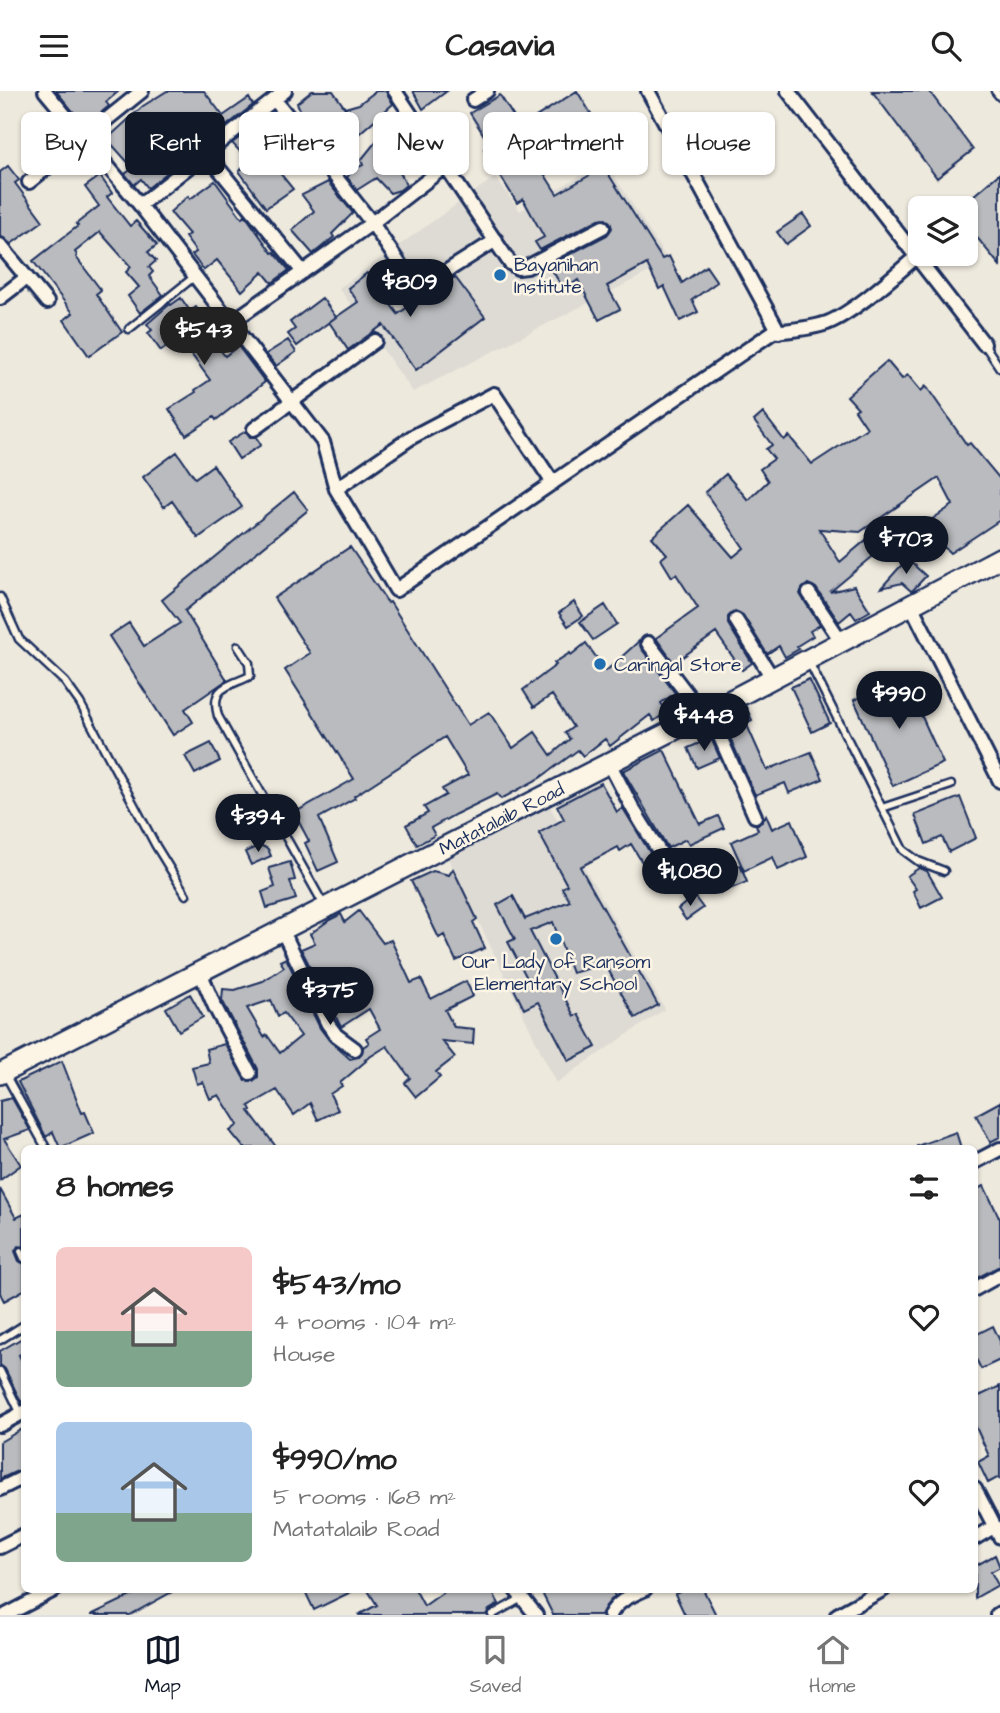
<!DOCTYPE html>
<meta charset="utf-8">
<style>
body{margin:0;font-family:"Architects Daughter",sans-serif;background:#f2f2f2;color:#222;height:100vh;display:flex;flex-direction:column;font-size:26px;white-space:nowrap}
*{box-sizing:border-box;margin:0}
p{font-size:23px;color:#767676}
.icon{flex:none;width:38px;height:38px;fill:none;stroke:currentColor;stroke-width:2;stroke-linecap:round;stroke-linejoin:round}
.map{position:relative;flex:1;overflow:hidden}
.details{position:absolute;left:21px;top:1054px;width:957px;height:448px;display:flex;flex-direction:column;background:#fff;border-radius:10px;box-shadow:0 2px 5px #0004}
.details>*{flex:none}
.top-card{position:absolute;left:21px;top:21px;width:959px;height:63px;display:flex;gap:14px}
.controls{position:absolute;left:908px;top:105px;display:grid;gap:14px}
.controls a{display:grid;place-items:center;width:70px;height:70px;border-radius:10px;background:#fff;box-shadow:0 2px 5px #0004;font-size:35px}
.price{position:absolute;translate:-50% -60px;padding:0 16px;border-radius:24px;background:#111827;color:#fff;font-size:23px;line-height:46px;filter:drop-shadow(0 2px 4px #0008)}
.price::after{content:'';position:absolute;left:50%;top:42px;width:21px;height:16px;margin-left:-10px;background:inherit;clip-path:polygon(0 0,100% 0,50% 100%)}
.price.selected{background:#222;color:#fff}
ul{padding:0;list-style:none}
li{display:flex;align-items:center;gap:21px;height:175px;padding:0 35px}
li span{display:grid;place-items:center;flex:none;width:196px;height:140px;border-radius:10px;color:#555}
li>.icon{margin-inline-start:auto}
span .icon{width:84px;height:84px;fill:#fffc;stroke-width:1}
li b{font-size:30px}
h2{display:flex;justify-content:space-between;align-items:center;height:84px;padding:0 35px;font-size:30px}
.tag{padding:0 24px;border-radius:10px;background:#fff;box-shadow:0 2px 5px #0004;font-size:24px;line-height:63px}
.tag.selected{background:#111827;color:#fff}
header{display:flex;justify-content:space-between;align-items:center;height:91px;padding:0 35px;background:#fff;font-size:32px;font-weight:700}
.tabs{display:flex;justify-content:space-around;align-items:center;height:98px;border-top:2px solid #e0e0e0;background:#fff;font-size:19px;color:#767676}
.tabs a{display:grid;justify-items:center;gap:4px}
.tabs .selected{color:#111827}
.map>svg:first-child{display:block}
.built{fill:#dedbd4}
.building{fill:#babbbe;stroke:#1b2f5e;stroke-width:2;fill-rule:evenodd}
.lines{fill:none;stroke-linecap:round;stroke-linejoin:round}
.lane-casing{stroke:#1b2f5e;stroke-width:11}
.street-casing{stroke:#1b2f5e;stroke-width:18}
.primary-casing{stroke:#1b2f5e;stroke-width:24}
.lane{stroke:#fcf5e5;stroke-width:6}
.street{stroke:#fcf5e5;stroke-width:12}
.primary{stroke:#fcf5e5;stroke-width:19}
.poi-dot{fill:#1f6fb2;stroke:#fcf5e5;stroke-width:2.5}
.labels{text-anchor:middle;stroke-width:5;stroke-linejoin:round;paint-order:stroke}
.poi-label{font-size:19px;fill:#1b2f5e;stroke:#fcf5e5;text-anchor:start}
.street-label{font-size:19px;fill:#1b2f5e;stroke:#fcf5e5}
</style>
<header><svg class="icon" aria-label="menu" viewBox="0 0 24 24"><path d="M4 6h16M4 12h16M4 18h16"/></svg>Casavia<svg class="icon" aria-label="search" viewBox="0 0 24 24"><circle cx="10" cy="10" r="6"/><path d="M15 15l6 6"/></svg></header>
<div class="map">
<svg width="1000" height="1524" viewBox="0 0 1000 1524">
<rect width="100%" height="100%" fill="#eee9dd"/>
<filter id="ink" filterUnits="userSpaceOnUse"><feTurbulence type="fractalNoise" baseFrequency=".0143" numOctaves="2"/><feDisplacementMap in="SourceGraphic" scale="14" xChannelSelector="R" yChannelSelector="G"/><feConvolveMatrix kernelMatrix="1 2 1 2 8 2 1 2 1" color-interpolation-filters="sRGB"/></filter>
<g filter="url(#ink)">
<path class="built" d="M 605,70 L 669,171 L 413,301 L 339,197 L 495,86 L 520,120 Z
M 549,714 L 665,918 L 556,992 L 448,767 Z"/>
<path class="building" d="M 56,0 L 119,0 L 106,11 L 109,15 L 85,35 Z
M 167,0 L 204,0 L 223,25 L 249,7 L 253,14 L 192,62 L 173,38 L 151,58 L 168,81 L 148,97 L 141,88 L 134,94 L 125,83 L 133,77 L 107,48 L 143,15 Z
M 312,0 L 333,0 L 345,17 L 359,13 L 376,0 L 386,0 L 393,13 L 332,66 L 309,38 L 297,12 Z
M 413,0 L 447,0 L 423,18 Z
M 577,0 L 613,58 L 592,72 L 567,33 L 528,57 L 557,103 L 604,76 L 662,168 L 669,165 L 682,192 L 706,175 L 717,191 L 692,209 L 698,221 L 680,230 L 664,195 L 659,198 L 647,173 L 607,195 L 620,218 L 599,229 L 578,189 L 564,199 L 549,174 L 607,144 L 612,137 L 610,131 L 604,127 L 599,128 L 540,159 L 535,151 L 544,146 L 523,108 L 517,112 L 484,58 L 490,54 L 470,22 L 500,4 L 520,36 Z
M 872,0 L 929,0 L 973,59 L 937,87 Z
M 399,22 L 404,29 L 405,40 L 377,64 L 401,83 L 406,94 L 400,99 L 390,102 L 376,87 L 357,99 L 347,86 L 354,78 L 363,74 L 361,69 Z
M 249,40 L 265,57 L 262,60 L 293,98 L 266,117 L 239,80 L 250,71 L 232,52 Z
M 8,75 L 19,89 L 15,92 L 43,130 L 11,153 L 0,145 L 0,81 Z
M 1000,82 L 1000,175 L 966,133 L 966,111 Z
M 100,85 L 112,102 L 107,106 L 130,135 L 136,130 L 157,154 L 148,161 L 156,170 L 149,176 L 153,181 L 149,185 L 163,204 L 140,222 L 128,205 L 139,196 L 126,181 L 131,176 L 100,141 L 75,161 L 77,164 L 76,166 L 101,199 L 96,203 L 122,241 L 89,265 L 64,229 L 73,222 L 33,170 L 78,135 L 76,133 L 99,115 L 85,96 Z
M 215,90 L 242,127 L 245,124 L 272,162 L 274,161 L 289,179 L 272,192 L 263,181 L 242,200 L 217,169 L 204,179 L 192,164 L 196,161 L 185,146 L 189,143 L 170,121 L 188,105 L 190,108 Z
M 328,91 L 353,122 L 332,143 L 334,146 L 313,163 L 292,139 L 314,120 L 302,104 Z
M 803,123 L 811,135 L 786,153 L 777,141 Z
M 367,182 L 398,223 L 428,201 L 455,186 L 485,226 L 416,279 L 383,234 L 348,259 L 329,231 L 358,211 L 348,197 Z
M 181,207 L 190,220 L 196,216 L 208,233 L 203,236 L 205,239 L 203,245 L 205,251 L 209,253 L 216,253 L 225,265 L 238,255 L 265,291 L 216,329 L 214,326 L 186,344 L 169,318 L 196,301 L 195,299 L 210,289 L 183,252 L 176,256 L 173,251 L 161,260 L 148,242 L 152,239 L 147,233 L 170,213 L 171,214 Z
M 322,207 L 336,226 L 297,255 L 288,243 L 295,238 L 290,231 Z
M 288,249 L 296,261 L 276,275 L 266,263 Z
M 887,270 L 902,288 L 908,284 L 921,300 L 926,295 L 967,354 L 970,352 L 1000,388 L 1000,429 L 950,462 L 943,455 L 935,461 L 919,437 L 953,414 L 939,387 L 860,441 L 819,438 L 840,471 L 866,449 L 877,462 L 830,501 L 854,495 L 870,520 L 856,528 L 851,521 L 839,531 L 816,497 L 808,493 L 802,498 L 800,503 L 820,534 L 810,540 L 813,545 L 797,555 L 799,558 L 785,566 L 779,555 L 767,563 L 743,524 L 735,520 L 728,526 L 728,533 L 752,572 L 742,579 L 716,542 L 674,572 L 656,547 L 698,517 L 676,483 L 672,486 L 661,468 L 667,463 L 652,446 L 688,414 L 733,466 L 744,457 L 705,401 L 726,383 L 748,409 L 768,390 L 760,378 L 774,368 L 766,358 L 772,354 L 754,330 L 763,322 L 784,349 L 789,345 L 812,373 L 867,337 L 855,319 L 858,317 L 847,305 Z
M 246,340 L 250,346 L 256,346 L 261,354 L 239,368 L 228,351 Z
M 177,361 L 195,387 L 213,374 L 242,416 L 198,447 L 172,410 L 164,416 L 143,386 Z
M 294,401 L 308,419 L 185,520 L 227,589 L 185,618 L 193,631 L 173,644 L 109,545 L 129,532 L 144,555 L 180,532 L 162,509 Z
M 350,456 L 388,512 L 390,511 L 468,634 L 489,621 L 513,657 L 535,641 L 551,664 L 570,648 L 565,642 L 573,636 L 552,604 L 534,616 L 523,599 L 556,574 L 554,572 L 570,562 L 571,564 L 586,552 L 606,580 L 639,550 L 641,557 L 675,602 L 661,612 L 667,621 L 654,630 L 650,624 L 610,655 L 605,648 L 583,665 L 578,659 L 540,687 L 501,708 L 497,703 L 456,723 L 431,737 L 435,744 L 417,754 L 406,734 L 428,722 L 424,716 L 446,704 L 442,698 L 468,684 L 445,646 L 354,705 L 355,707 L 319,727 L 338,771 L 318,780 L 305,752 L 309,750 L 294,722 L 354,688 L 285,579 L 310,562 L 274,507 Z
M 907,468 L 926,485 L 913,499 L 911,500 L 902,492 L 881,497 Z
M 574,511 L 583,525 L 568,535 L 559,522 Z
M 605,514 L 617,533 L 593,549 L 580,531 Z
M 904,586 L 943,672 L 893,695 L 854,609 Z
M 809,588 L 830,632 L 812,641 L 791,596 Z
M 746,616 L 752,629 L 746,632 L 767,679 L 811,661 L 823,688 L 789,702 L 785,692 L 755,704 L 722,628 Z
M 711,647 L 720,667 L 697,677 L 688,657 Z
M 211,652 L 220,670 L 195,683 L 185,665 Z
M 664,659 L 700,733 L 718,725 L 724,737 L 689,753 L 686,748 L 668,757 L 623,680 Z
M 601,692 L 617,721 L 623,717 L 667,790 L 657,796 L 631,753 L 620,760 L 618,756 L 580,776 L 658,914 L 635,927 L 605,873 L 572,882 L 553,831 L 530,840 L 574,925 L 578,923 L 596,956 L 569,970 L 538,911 L 524,918 L 512,894 L 527,887 L 508,851 L 515,848 L 497,814 L 513,805 L 525,828 L 570,810 L 562,797 L 567,794 L 539,742 L 564,728 L 557,715 Z
M 960,706 L 976,747 L 949,761 L 942,746 L 926,753 L 915,724 Z
M 766,724 L 772,738 L 792,729 L 807,766 L 778,779 L 773,766 L 744,780 L 731,751 L 758,739 L 756,734 L 762,731 Z
M 260,754 L 268,758 L 271,765 L 251,774 L 245,761 Z
M 290,771 L 295,789 L 290,790 L 296,808 L 267,817 L 262,801 L 275,796 L 269,777 Z
M 740,774 L 747,791 L 720,802 L 714,785 Z
M 919,777 L 927,780 L 942,806 L 921,817 L 913,800 L 916,798 L 907,785 Z
M 453,778 L 477,828 L 473,831 L 485,857 L 456,870 L 444,844 L 439,847 L 411,790 L 433,780 L 449,784 Z
M 694,805 L 703,817 L 686,829 L 678,818 Z
M 359,820 L 383,852 L 391,849 L 411,892 L 421,888 L 431,908 L 466,890 L 473,905 L 445,919 L 454,936 L 474,938 L 473,953 L 442,950 L 455,966 L 436,981 L 440,986 L 416,1006 L 405,992 L 410,987 L 387,955 L 365,969 L 366,970 L 340,992 L 342,995 L 330,1003 L 338,1019 L 318,1029 L 310,1012 L 294,1024 L 277,999 L 249,1015 L 251,1019 L 249,1020 L 277,1057 L 244,1057 L 230,1040 L 238,1034 L 219,1004 L 210,1008 L 203,991 L 197,993 L 192,976 L 209,972 L 206,958 L 225,953 L 245,989 L 253,990 L 258,986 L 258,978 L 222,909 L 223,898 L 235,899 L 263,890 L 284,876 L 280,870 L 286,867 L 320,937 L 329,949 L 350,968 L 359,966 L 363,956 L 369,952 L 366,947 L 380,938 L 369,918 L 341,936 L 301,858 L 315,852 L 310,843 L 328,830 L 341,823 L 345,831 ZM 271,909 L 278,925 L 284,922 L 301,945 L 280,962 L 267,944 L 264,946 L 247,917 Z
M 190,903 L 203,926 L 179,940 L 166,917 Z
M 62,970 L 82,1022 L 85,1021 L 94,1042 L 60,1057 L 53,1041 L 46,1046 L 18,991 Z
M 12,1007 L 30,1039 L 4,1048 L 21,1074 L 0,1089 L 0,1010 Z
M 1000,1011 L 1000,1046 L 990,1051 L 976,1024 Z
M 956,1041 L 961,1057 L 917,1057 L 917,1055 Z
M 984,1095 L 1000,1128 L 1000,1175 L 975,1188 L 975,1099 Z
M 0,1098 L 16,1127 L 24,1123 L 24,1156 L 18,1155 L 15,1160 L 19,1170 L 24,1173 L 24,1199 L 4,1210 L 0,1202 Z
M 993,1235 L 1000,1250 L 1000,1269 L 981,1278 L 975,1266 L 975,1244 Z
M 24,1246 L 24,1261 L 19,1264 L 24,1274 L 24,1309 L 21,1311 L 5,1278 L 0,1274 L 0,1260 Z
M 1000,1295 L 1000,1388 L 999,1386 L 988,1392 L 978,1371 L 989,1365 L 975,1334 L 975,1307 Z
M 24,1337 L 24,1377 L 0,1388 L 0,1351 Z
M 995,1464 L 1000,1476 L 991,1481 L 998,1494 L 975,1507 L 975,1475 Z
M 145,1498 L 177,1498 L 130,1524 L 91,1524 Z
M 304,1498 L 357,1498 L 314,1519 Z
M 367,1498 L 415,1498 L 424,1515 L 448,1498 L 491,1498 L 499,1513 L 489,1519 L 486,1524 L 358,1524 L 377,1514 Z
M 540,1498 L 611,1498 L 615,1505 L 606,1515 L 601,1524 L 553,1524 Z
M 686,1498 L 703,1498 L 716,1524 L 685,1524 L 675,1503 Z"/>
<g class="lines">
<g class="lane-casing">
<path id="lane" d="M 995,0 L 1000,6
M 129,238 L 194,186
M 984,253 L 1000,277
M 0,506 L 19,548 L 65,591 L 80,612 L 156,755 L 186,804
M 238,555 L 249,572 L 250,585 C 227,596 210,596 218,625 L 325,816
M 809,571 L 903,759 L 918,770 L 944,780
M 882,717 L 951,694
M 5,983 L 46,1057
M 21,1160 L 24,1167
M 0,1249 L 24,1234
M 0,1280 L 21,1323
M 492,1524 L 522,1507"/>
</g>
<g class="street-casing">
<path id="street" d="M 45,0 L 140,114 L 323,351 L 336,398 L 396,499 L 773,241 C 791,239 810,238 827,232 C 853,222 894,185 916,166
M 395,0 L 510,172 L 518,177 L 527,176 L 603,136
M 648,0 L 779,241
M 788,0 L 984,253
M 275,9 L 372,132 L 409,187 L 428,192 L 496,149
M 473,9 L 487,0
M 206,62 L 303,181
M 29,91 L 142,0
M 140,114 L 285,0
M 0,154 L 47,211
M 0,207 L 26,187
M 212,245 L 372,132 L 447,74
M 254,338 L 375,250
M 336,398 L 412,346 L 494,303 L 553,392
M 809,502 L 841,550
M 911,514 L 1000,690
M 736,529 L 773,588
M 648,552 L 703,624
M 709,621 L 755,725
M 609,672 L 633,718 L 674,784 L 686,786 L 706,777
M 282,839 L 328,933 L 336,944 L 355,958
M 200,881 L 215,916 L 250,982
M 975,1071 L 1000,1058
M 975,1198 L 1000,1184
M 0,1334 L 24,1321
M 0,1398 L 24,1386
M 975,1398 L 1000,1446
M 975,1447 L 995,1435
M 0,1456 L 24,1444
M 515,1498 L 536,1524
M 6,1524 L 56,1498
M 610,1524 C 617,1510 632,1504 645,1498
M 837,1524 L 884,1498
M 997,1524 L 1000,1522"/>
</g>
<g class="primary-casing">
<path id="primary" d="M 0,983 L 703,624 L 1000,467"/>
</g>
<use href="#lane" class="lane"/>
<use href="#street" class="street"/>
<use href="#primary" class="primary"/>
</g>
</g>
<g class="poi-dot">
<circle cx="500" cy="184" r="7"/>
<circle cx="600" cy="573" r="7"/>
<circle cx="556" cy="848" r="7"/>
</g>
<g class="labels">
<g class="poi-label">
<text x="514" y="180">Bayanihan<tspan x="514" dy="22">Institute</tspan></text>
<text x="614" y="580">Caringal Store</text>
<text x="556" y="877" text-anchor="middle">Our Lady of Ransom<tspan x="556" dy="22">Elementary School</tspan></text>
</g>
<g class="street-label">
<text transform="translate(501 727) rotate(-27)" y="7">Matatalaib Road</text>
</g>
</g>
</svg>
<div class="controls">
<a><svg class="icon" aria-label="layers" viewBox="0 0 24 24"><path d="M12 4l9 5-9 5-9-5zM3 14l9 5 9-5"/></svg></a>
</div>
<b class="price" style="left:410px;top:228px">$809</b>
<b class="price selected" style="left:204px;top:276px">$543</b>
<b class="price" style="left:906px;top:485px">$703</b>
<b class="price" style="left:899px;top:640px">$990</b>
<b class="price" style="left:704px;top:662px">$448</b>
<b class="price" style="left:258px;top:763px">$394</b>
<b class="price" style="left:690px;top:817px">$1,080</b>
<b class="price" style="left:330px;top:936px">$375</b>
<div class="top-card">
<a class="tag">Buy</a>
<a class="tag selected">Rent</a>
<a class="tag">Filters</a>
<a class="tag">New</a>
<a class="tag">Apartment</a>
<a class="tag">House</a>
</div>
<section class="details">
<h2>8 homes<svg class="icon" aria-label="filters" viewBox="0 0 24 24"><path d="M4 7h16M4 17h16"/><circle cx="9" cy="7" r="2"/><circle cx="15" cy="17" r="2"/></svg></h2>
<ul>
<li><span style="background:linear-gradient(#f6c9c9 60%,#7fa58c 0)"><svg class="icon" aria-label="home" viewBox="0 0 24 24"><path d="M3 11l9-7 9 7M6 9v11h12V9"/></svg></span><div><b>$543/mo</b><p>4 rooms · 104 m²</p><p>House</p></div><svg class="icon" aria-label="heart" viewBox="0 0 24 24"><path d="M12 20l-8-8c-3-5 5-10 8-4 3-6 11-1 8 4z"/></svg></li>
<li><span style="background:linear-gradient(#a9c7e8 65%,#7fa58c 0)"><svg class="icon" aria-label="home" viewBox="0 0 24 24"><path d="M3 11l9-7 9 7M6 9v11h12V9"/></svg></span><div><b>$990/mo</b><p>5 rooms · 168 m²</p><p>Matatalaib Road</p></div><svg class="icon" aria-label="heart" viewBox="0 0 24 24"><path d="M12 20l-8-8c-3-5 5-10 8-4 3-6 11-1 8 4z"/></svg></li>
</ul>
</section>
</div>
<nav class="tabs">
<a class="selected"><svg class="icon" aria-label="map" viewBox="0 0 24 24"><path d="M3 6l6-2 6 2 6-2v14l-6 2-6-2-6 2zM9 4v14M15 6v14"/></svg>Map</a>
<a><svg class="icon" aria-label="saved" viewBox="0 0 24 24"><path d="M7 4h10v16l-5-4-5 4z"/></svg>Saved</a>
<a><svg class="icon" aria-label="home" viewBox="0 0 24 24"><path d="M3 11l9-7 9 7M6 9v11h12V9"/></svg>Home</a>
</nav>
